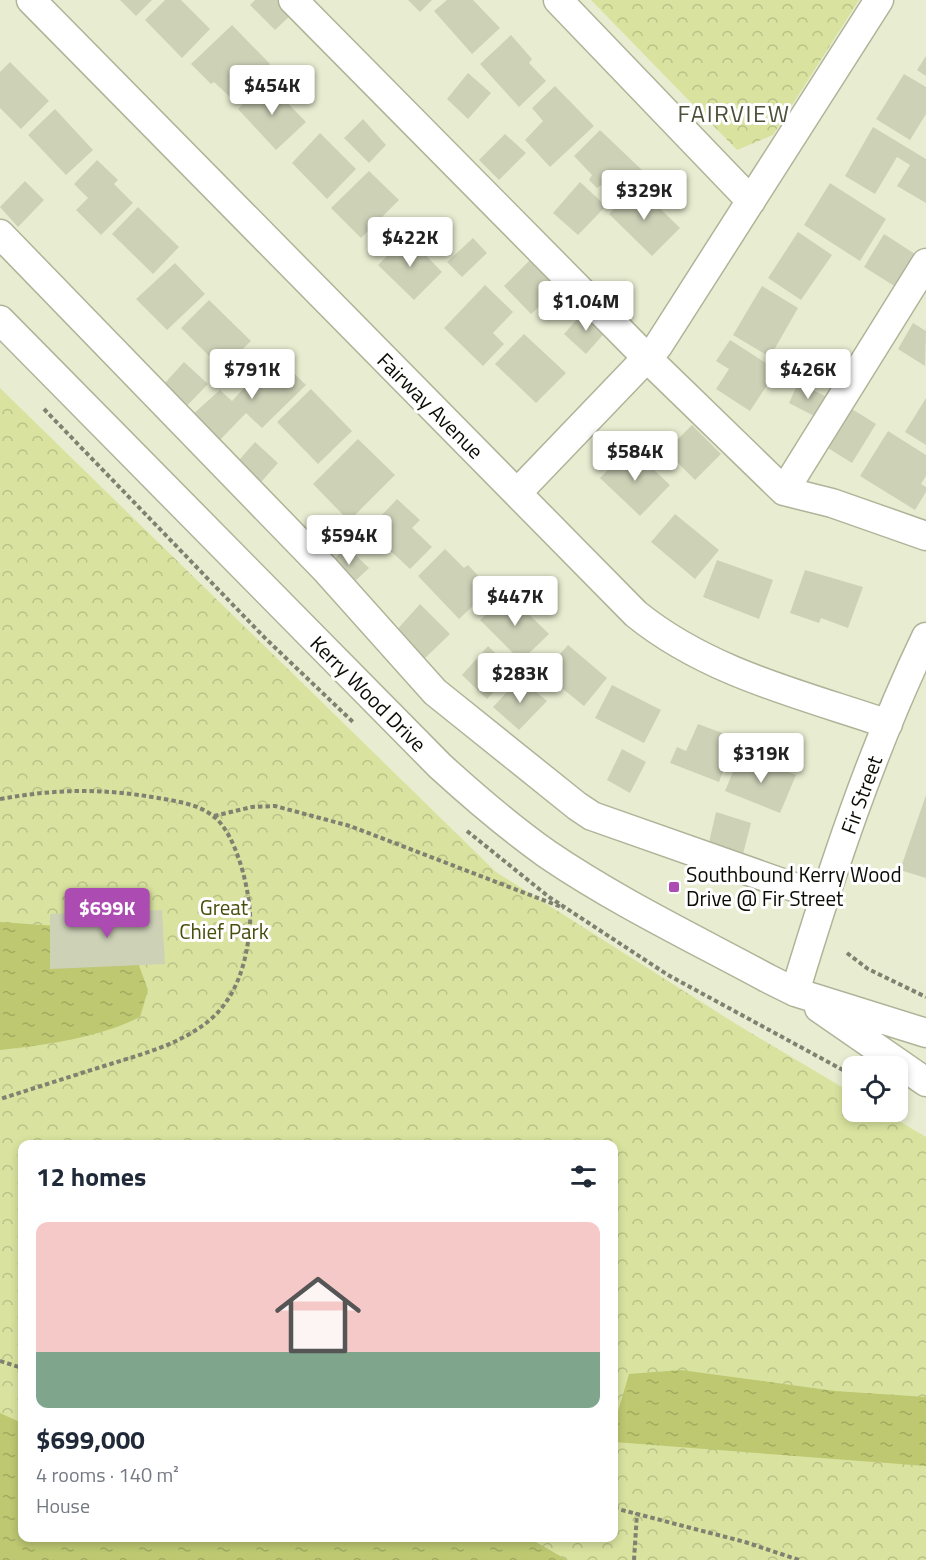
<!DOCTYPE html>
<meta charset="utf-8">
<style>
body{margin:0;font-family:"Titillium Web",sans-serif;background:#f2f2f3;color:#1f2937;height:100vh;display:flex;flex-direction:column;font-size:22px;white-space:nowrap}
*{box-sizing:border-box;margin:0}
p{font-size:20px;color:#747a83}
.icon{flex:none;width:33px;height:33px;fill:none;stroke:currentColor;stroke-width:2;stroke-linecap:round;stroke-linejoin:round}
.map{position:relative;flex:1;overflow:hidden}
.sheet{position:absolute;left:18px;top:1140px;width:600px;height:402px;display:flex;flex-direction:column;background:#fff;border-radius:12px;box-shadow:0 3px 9px #0003}
.sheet>*{flex:none}
.tools{position:absolute;left:842px;top:1056px;display:grid;gap:12px}
.tools a{display:grid;place-items:center;width:66px;height:66px;border-radius:12px;background:#fff;box-shadow:0 3px 9px #0003;font-size:30px}
.price{position:absolute;translate:-50% -51px;padding:0 14px;border-radius:6px;background:#fff;color:#222;font-size:20px;line-height:39px;filter:drop-shadow(0 2px 3px #0008)}
.price::after{content:'';position:absolute;left:50%;top:36px;width:18px;height:14px;margin-left:-9px;background:inherit;clip-path:polygon(0 0,100% 0,50% 100%)}
.price.current{background:#ac4bb2;color:#fff}
ul{padding:0;list-style:none}
li{display:grid;align-content:center;gap:12px;height:318px;padding:0 18px}
li+li{border-top:2px solid #e0e1e3}
li span{display:grid;place-items:center;height:186px;border-radius:12px;color:#555}
li>.icon{margin-inline-start:auto}
span .icon{width:108px;height:108px;fill:#fffc;stroke-width:1}
li b{font-size:26px}
h2{display:flex;justify-content:space-between;align-items:center;height:72px;padding:0 18px;font-size:26px}
.map>svg:first-child{display:block}
.forest{fill:url(#forest-crowns);fill-rule:evenodd}
.water{fill:url(#water-ripples)}
.building{fill:#cdd2b7}
.lines{fill:none;stroke-linecap:round;stroke-linejoin:round}
.minor-casing{stroke:#afb499;stroke-width:31}
.path{stroke:#7f8270;stroke-width:4;stroke-dasharray:4.5 3;stroke-linecap:butt}
.minor{stroke:#fff;stroke-width:28}
.poi-dot{fill:#ac4bb2;stroke:#fff;stroke-width:2}
.labels{text-anchor:middle;stroke-width:6;stroke-linejoin:round;paint-order:stroke}
.street-label{font-size:21px;fill:#0b0c04;stroke:#fff}
.poi-label{font-size:21px;fill:#0b0c04;stroke:#fff;text-anchor:start}
.park-label{font-size:21px;fill:#484e0c;stroke:#fff}
.quarter-label{font-size:24px;letter-spacing:1.5px;fill:#4d5139;stroke:#fff}
</style>
<div class="map">
<svg width="926" height="1560" viewBox="0 0 926 1560">
<defs>
<pattern id="forest-crowns" width="20" height="18" patternUnits="userSpaceOnUse" patternTransform="scale(1.5)"><rect width="20" height="18" fill="#d9e39f"/><path d="M2 6a3 3 0 1 1 6 0M12 15a3 3 0 1 1 6 0" fill="none" stroke="#b9c287"/></pattern>
<pattern id="water-ripples" width="26" height="14" patternUnits="userSpaceOnUse" patternTransform="scale(1.5)"><rect width="26" height="14" fill="#bdc871"/><path d="M2 4q2-2 4 0t4 0M15 11q2-2 4 0t4 0" fill="none" stroke="#a1ab60"/></pattern>
</defs>
<rect width="100%" height="100%" fill="#e8edd1"/>
<path class="forest" d="M 591,0 L 859,0 L 773,135 L 737,150 Z
M 0,388 L 496,872 L 736,1024 L 852,1093 L 852,1112 L 884,1112 L 926,1137 L 926,1560 L 0,1560 ZM 22,1144 L 614,1144 L 614,1538 L 22,1538 Z"/>
<path class="water" d="M 0,922 L 98,929 L 137,960 L 148,990 L 140,1017 C 98,1038 46,1045 0,1050 Z
M 681,1370 L 835,1391 L 926,1397 L 926,1466 L 614,1442 L 614,1425 L 629,1374 Z
M 0,1413 L 22,1423 L 22,1538 L 529,1538 L 567,1560 L 0,1560 Z"/>
<path class="building" d="M 120,0 L 152,0 L 136,16 Z
M 165,0 L 181,0 L 210,29 L 182,58 L 145,20 Z
M 255,0 L 283,0 L 294,12 L 275,30 L 250,5 Z
M 408,0 L 432,0 L 420,12 Z
M 447,0 L 473,0 L 500,28 L 472,54 L 434,11 Z
M 232,25 L 270,64 L 233,100 L 214,82 L 211,84 L 191,64 Z
M 511,35 L 532,59 L 529,63 L 546,81 L 519,107 L 480,64 Z
M 926,56 L 926,76 L 917,70 Z
M 10,62 L 49,101 L 21,129 L 0,108 L 0,72 Z
M 468,73 L 491,93 L 468,119 L 447,99 Z
M 904,74 L 926,87 L 926,114 L 910,140 L 876,119 Z
M 266,81 L 306,122 L 276,150 L 238,109 Z
M 555,86 L 594,126 L 550,167 L 525,140 L 543,121 L 532,108 Z
M 55,109 L 93,150 L 66,175 L 28,135 Z
M 363,119 L 386,145 L 369,163 L 344,138 Z
M 873,127 L 926,159 L 926,203 L 897,186 L 910,165 L 897,157 L 875,194 L 845,176 Z
M 600,130 L 643,171 L 616,199 L 601,185 L 597,188 L 589,180 L 592,175 L 574,156 Z
M 320,133 L 356,169 L 327,199 L 292,163 Z
M 505,134 L 526,153 L 499,180 L 479,160 Z
M 97,160 L 118,180 L 114,184 L 133,203 L 101,235 L 76,210 L 88,198 L 74,184 Z
M 369,171 L 399,200 L 361,238 L 331,208 Z
M 25,181 L 44,200 L 18,227 L 0,207 Z
M 580,182 L 606,206 L 578,235 L 553,213 Z
M 830,183 L 886,219 L 860,261 L 804,225 Z
M 637,186 L 680,228 L 652,256 L 609,214 Z
M 138,207 L 179,247 L 153,274 L 112,234 Z
M 798,232 L 832,255 L 801,300 L 768,278 Z
M 884,234 L 915,254 L 896,287 L 864,267 Z
M 407,236 L 442,272 L 414,300 L 378,265 Z
M 473,238 L 487,253 L 462,277 L 447,262 Z
M 532,258 L 559,289 L 531,314 L 504,286 Z
M 175,263 L 205,294 L 167,330 L 136,299 Z
M 485,285 L 513,312 L 493,333 L 504,344 L 483,366 L 444,328 Z
M 762,286 L 798,308 L 770,357 L 733,335 Z
M 209,300 L 251,341 L 222,369 L 181,328 Z
M 586,309 L 608,329 L 586,354 L 564,334 Z
M 913,323 L 926,331 L 925,366 L 898,349 Z
M 524,334 L 566,373 L 536,403 L 495,364 Z
M 730,340 L 777,370 L 750,411 L 716,389 L 729,369 L 716,361 Z
M 275,355 L 306,385 L 262,428 L 246,413 L 219,441 L 192,415 L 220,390 L 232,401 Z
M 184,362 L 208,384 L 179,414 L 156,393 Z
M 798,383 L 827,397 L 816,417 L 789,403 Z
M 311,389 L 352,431 L 318,464 L 277,422 Z
M 926,398 L 926,445 L 905,432 Z
M 852,409 L 876,424 L 852,463 L 828,448 Z
M 692,425 L 721,454 L 695,480 L 666,451 Z
M 888,431 L 926,455 L 926,476 L 921,484 L 926,487 L 926,492 L 915,510 L 860,476 Z
M 358,439 L 395,475 L 349,521 L 313,484 Z
M 255,442 L 278,463 L 254,490 L 232,468 Z
M 630,447 L 670,485 L 640,516 L 600,478 Z
M 397,499 L 420,520 L 412,528 L 432,547 L 410,569 L 368,530 Z
M 675,514 L 719,550 L 695,579 L 651,542 Z
M 347,547 L 369,568 L 350,586 L 329,564 Z
M 445,549 L 464,568 L 468,565 L 491,589 L 459,619 L 418,576 Z
M 717,560 L 773,580 L 759,619 L 703,597 Z
M 805,570 L 863,587 L 848,628 L 821,618 L 819,623 L 790,613 Z
M 508,594 L 549,634 L 521,661 L 480,620 Z
M 420,604 L 450,634 L 421,662 L 394,633 Z
M 568,645 L 607,678 L 584,706 L 543,673 Z
M 488,646 L 514,671 L 487,699 L 462,675 Z
M 520,678 L 547,701 L 519,730 L 493,707 Z
M 612,685 L 661,710 L 644,743 L 595,718 Z
M 698,724 L 736,738 L 719,782 L 670,763 L 677,747 L 686,751 Z
M 622,749 L 646,762 L 630,793 L 607,780 Z
M 740,755 L 796,775 L 780,813 L 725,791 Z
M 926,795 L 926,878 L 900,870 Z
M 716,812 L 751,823 L 742,858 L 708,847 Z
M 162,910 L 165,964 L 50,969 L 50,914 Z"/>
<g class="lines">
<g class="minor-casing">
<path id="minor" d="M 31,0 L 636,614 C 709,673 800,694 888,724
M 293,0 L 648,359 L 784,491 L 832,503 L 926,536
M 558,0 L 751,201
M 0,234 L 325,569 L 435,692 L 577,806 L 592,816 L 825,898
M 0,320 L 440,766 C 474,797 509,827 547,854 C 616,901 693,938 767,978 L 795,992 L 926,1033
M 784,491 L 926,263
M 517,493 L 658,346 L 879,0
M 795,992 C 831,873 872,749 926,637
M 819,1008 L 926,1082"/>
</g>
<path class="path" d="M 44,409 L 265,638 L 353,722
M 0,799 C 56,789 101,788 158,798 C 176,801 198,804 213,816 C 237,833 252,897 250,925 C 247,960 238,995 211,1019 C 180,1045 142,1054 104,1066 C 69,1077 35,1088 0,1099
M 214,816 L 252,807 L 275,806 L 350,826 L 564,908
M 467,831 L 549,897 L 668,975 L 852,1075
M 847,953 L 868,969 L 926,997
M 0,1361 L 22,1368
M 614,1508 L 745,1542 L 799,1560
M 634,1560 L 637,1513"/>
<use href="#minor" class="minor"/>
</g>
<rect class="poi-dot" x="668" y="881" width="12" height="12" rx="3"/>
<g class="labels">
<g class="street-label">
<text transform="translate(430 406) rotate(45)" y="7">Fairway Avenue</text>
<text transform="translate(368 694) rotate(45)" y="7">Kerry Wood Drive</text>
<text transform="translate(862 795) rotate(-70)" y="7">Fir Street</text>
</g>
<g class="poi-label">
<text x="686" y="882">Southbound Kerry Wood<tspan x="686" dy="24">Drive @ Fir Street</tspan></text>
</g>
<g class="park-label">
<text x="224" y="915">Great<tspan x="224" dy="24">Chief Park</tspan></text>
</g>
<g class="quarter-label">
<text x="734" y="122">FAIRVIEW</text>
</g>
</g>
</svg>
<div class="tools">
<a><svg class="icon" aria-label="locate" viewBox="0 0 24 24"><circle cx="12" cy="12" r="6"/><path d="M12 2v4M12 18v4M2 12h4M18 12h4"/></svg></a>
</div>
<b class="price" style="left:272px;top:116px">$454K</b>
<b class="price" style="left:644px;top:221px">$329K</b>
<b class="price" style="left:410px;top:268px">$422K</b>
<b class="price" style="left:586px;top:332px">$1.04M</b>
<b class="price" style="left:252px;top:400px">$791K</b>
<b class="price" style="left:808px;top:400px">$426K</b>
<b class="price" style="left:635px;top:482px">$584K</b>
<b class="price" style="left:349px;top:566px">$594K</b>
<b class="price" style="left:515px;top:627px">$447K</b>
<b class="price" style="left:520px;top:704px">$283K</b>
<b class="price" style="left:761px;top:784px">$319K</b>
<b class="price current" style="left:107px;top:939px">$699K</b>
<section class="sheet">
<h2>12 homes<svg class="icon" aria-label="filters" viewBox="0 0 24 24"><path d="M4 7h16M4 17h16"/><circle cx="9" cy="7" r="2"/><circle cx="15" cy="17" r="2"/></svg></h2>
<ul>
<li><span style="background:linear-gradient(#f6c9c9 70%,#7fa58c 0)"><svg class="icon" aria-label="home" viewBox="0 0 24 24"><path d="M3 11l9-7 9 7M6 9v11h12V9"/></svg></span><div><b>$699,000</b><p>4 rooms · 140 m²</p><p>House</p></div></li>
</ul>
</section>
</div>
